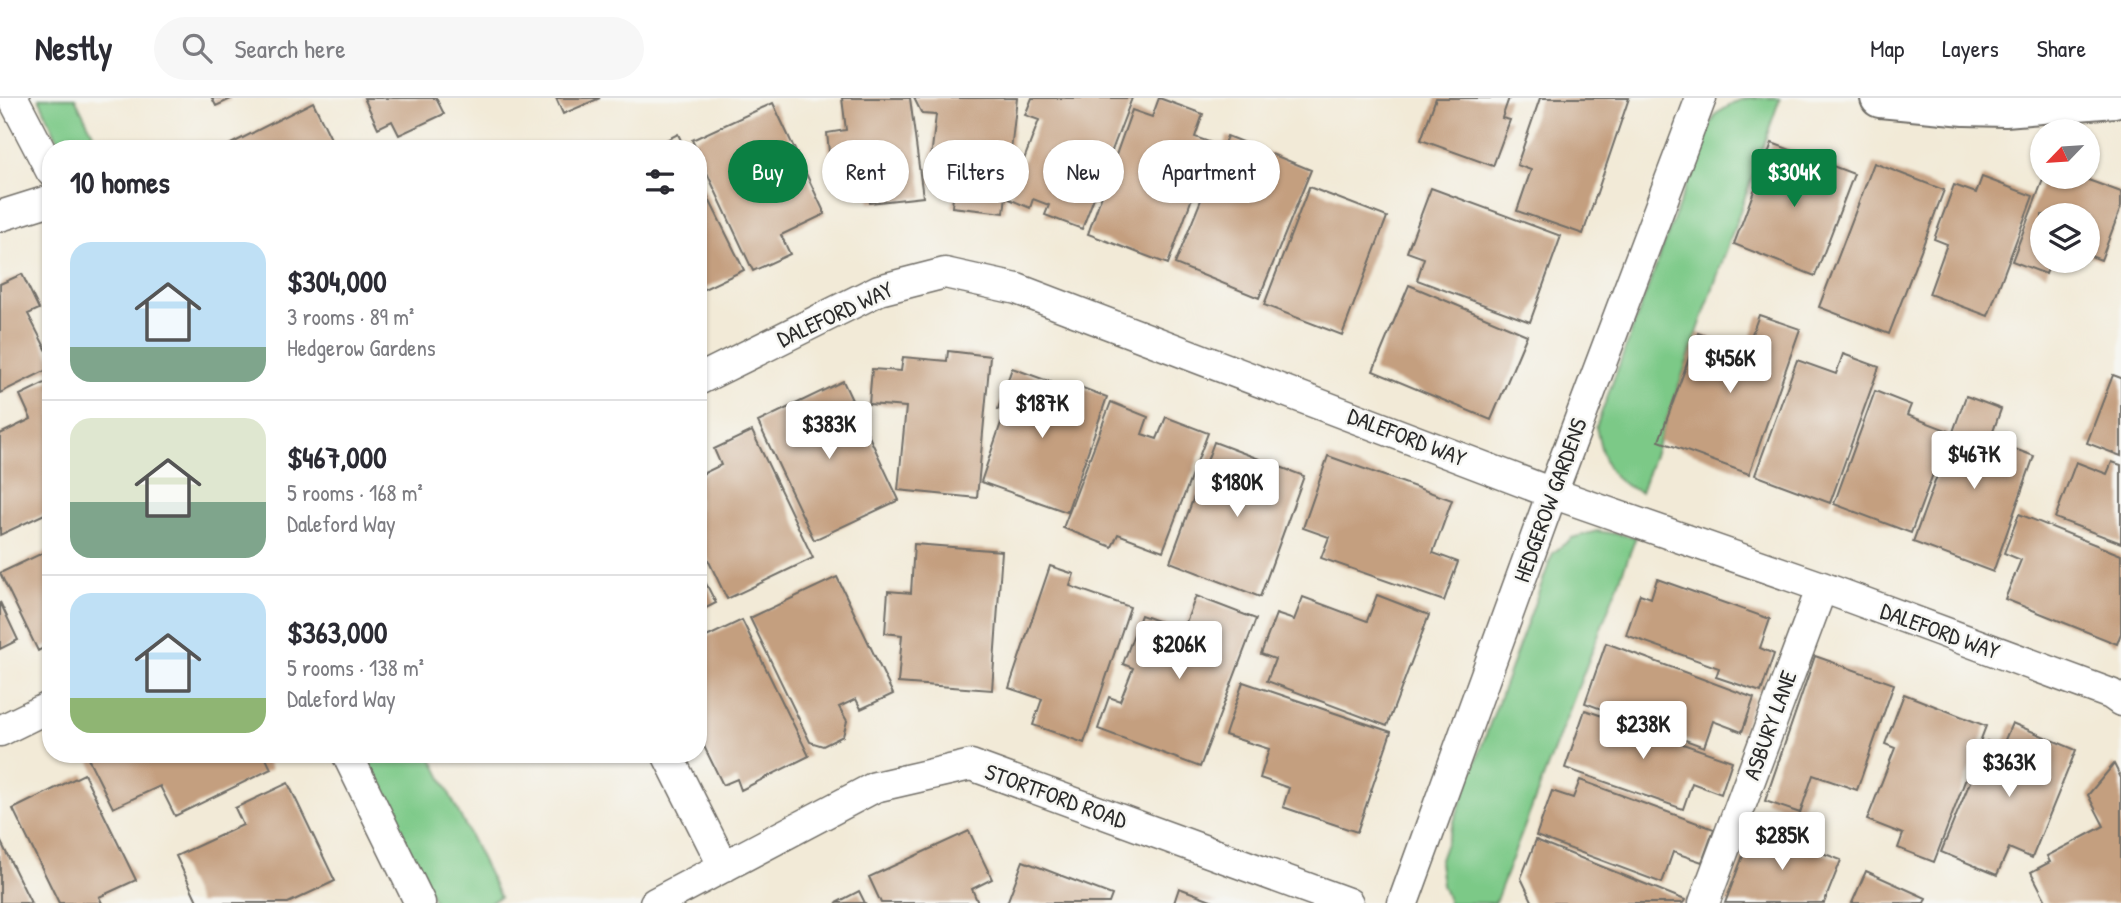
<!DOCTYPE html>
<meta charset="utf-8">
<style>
body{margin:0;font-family:"Patrick Hand",sans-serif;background:#f7f7f7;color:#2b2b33;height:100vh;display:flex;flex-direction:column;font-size:26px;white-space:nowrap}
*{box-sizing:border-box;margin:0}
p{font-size:23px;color:#7c7c81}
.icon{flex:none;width:38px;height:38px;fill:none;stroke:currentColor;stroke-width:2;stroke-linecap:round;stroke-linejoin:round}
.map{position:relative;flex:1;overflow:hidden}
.sheet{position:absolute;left:42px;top:42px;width:665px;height:623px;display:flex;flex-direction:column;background:#fff;border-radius:28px;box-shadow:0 2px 5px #0004}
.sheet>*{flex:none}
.banner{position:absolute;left:728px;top:42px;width:665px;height:63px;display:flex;gap:14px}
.needle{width:46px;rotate:245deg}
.tools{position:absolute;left:2030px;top:21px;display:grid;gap:14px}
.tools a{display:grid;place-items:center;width:70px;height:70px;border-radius:50%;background:#fff;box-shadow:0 2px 5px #0004;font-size:35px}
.price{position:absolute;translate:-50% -60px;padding:0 16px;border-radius:7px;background:#fff;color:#222;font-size:23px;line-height:46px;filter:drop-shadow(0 2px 4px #0008)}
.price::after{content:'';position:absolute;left:50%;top:42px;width:21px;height:16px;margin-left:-10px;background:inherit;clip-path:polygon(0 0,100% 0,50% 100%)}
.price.on{background:#0b8043;color:#fff}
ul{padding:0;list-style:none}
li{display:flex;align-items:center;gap:21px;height:175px;padding:0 28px}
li+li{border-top:2px solid #e1e1e2}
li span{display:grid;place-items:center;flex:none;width:196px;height:140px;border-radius:21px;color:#555}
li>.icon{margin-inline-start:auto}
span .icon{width:84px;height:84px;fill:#fffc;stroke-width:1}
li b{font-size:30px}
h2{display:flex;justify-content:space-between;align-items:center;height:84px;padding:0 28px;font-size:30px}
.tag{padding:0 24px;border-radius:32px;background:#fff;box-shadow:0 2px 5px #0004;font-size:24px;line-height:63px}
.tag.on{background:#0b8043;color:#fff}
header{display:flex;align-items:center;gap:42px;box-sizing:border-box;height:98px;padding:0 35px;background:#fff;border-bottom:2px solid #e1e1e2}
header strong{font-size:33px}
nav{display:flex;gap:38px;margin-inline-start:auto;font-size:24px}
.search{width:490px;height:63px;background:#f7f7f7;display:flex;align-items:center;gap:18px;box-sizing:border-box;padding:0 24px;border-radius:38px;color:#7c7c81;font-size:26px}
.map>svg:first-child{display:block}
.green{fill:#7cc987;stroke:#547a59;stroke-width:2}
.building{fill:#c49f7f}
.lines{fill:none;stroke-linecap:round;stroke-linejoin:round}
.minor-casing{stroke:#716e67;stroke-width:33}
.tertiary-casing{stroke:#716e67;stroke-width:42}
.minor{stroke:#fff;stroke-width:30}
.tertiary{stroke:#fff;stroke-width:38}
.labels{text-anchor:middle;stroke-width:5;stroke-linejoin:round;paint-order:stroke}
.street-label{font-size:23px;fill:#2b2b2b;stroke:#f6f6f2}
</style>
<header>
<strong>Nestly</strong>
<div class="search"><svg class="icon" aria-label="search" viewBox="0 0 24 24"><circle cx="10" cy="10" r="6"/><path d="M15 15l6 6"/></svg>Search here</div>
<nav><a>Map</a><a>Layers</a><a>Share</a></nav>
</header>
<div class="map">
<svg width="2121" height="805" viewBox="0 0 2121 805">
<rect width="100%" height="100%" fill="#f6f6f2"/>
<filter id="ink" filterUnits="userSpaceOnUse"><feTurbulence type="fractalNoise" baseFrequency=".0143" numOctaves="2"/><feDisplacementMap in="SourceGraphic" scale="14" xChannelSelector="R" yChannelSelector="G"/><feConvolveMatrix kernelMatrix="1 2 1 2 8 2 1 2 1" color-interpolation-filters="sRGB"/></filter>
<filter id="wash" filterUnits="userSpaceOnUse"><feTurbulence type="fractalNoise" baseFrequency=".00686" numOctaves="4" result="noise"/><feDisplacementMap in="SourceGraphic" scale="28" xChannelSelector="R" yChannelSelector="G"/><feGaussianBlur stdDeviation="1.57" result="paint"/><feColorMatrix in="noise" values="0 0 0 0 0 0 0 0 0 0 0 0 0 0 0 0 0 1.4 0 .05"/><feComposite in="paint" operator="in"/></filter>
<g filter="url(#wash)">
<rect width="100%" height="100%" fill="#f2ead7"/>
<path class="green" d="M 39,0 L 75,0 L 101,51 L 62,51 Z
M 1748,0 L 1780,0 L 1641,394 C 1605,381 1604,363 1596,329 L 1705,37 L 1716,16 L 1738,3 Z
M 1597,433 L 1636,439 L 1495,805 L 1449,805 L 1442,787 L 1439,764 L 1553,455 L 1572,440 Z
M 362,656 L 430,656 L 500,799 L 489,805 L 435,805 Z"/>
<g id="blocks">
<path class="building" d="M 212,0 L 233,0 L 216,8 Z
M 364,0 L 436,0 L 444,16 L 399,37 L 392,23 L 378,30 Z
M 556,0 L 600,0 L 563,16 Z
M 842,0 L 910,0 L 923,99 L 870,105 L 867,86 L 833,90 L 827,35 L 846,32 Z
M 914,0 L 1017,0 L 1004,115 L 952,109 L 954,89 L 928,86 L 936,17 L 922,16 Z
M 1032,0 L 1132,0 L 1082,131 L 1045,117 L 1049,107 L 1033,101 L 1030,110 L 1009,101 L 1039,22 L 1025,17 Z
M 1159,0 L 1203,16 L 1195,39 L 1212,45 L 1168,166 L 1088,136 L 1132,12 L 1152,19 Z
M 1436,0 L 1509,0 L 1502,20 L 1510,22 L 1493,68 L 1421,42 Z
M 1540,0 L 1629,0 L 1583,136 L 1517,113 L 1531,72 L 1517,67 Z
M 313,4 L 336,51 L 221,51 Z
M 773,5 L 825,116 L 781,137 L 790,156 L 753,173 L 698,56 L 698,51 L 696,51 L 692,42 Z
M 678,36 L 685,51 L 648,51 Z
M 1227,38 L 1311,72 L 1259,200 L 1175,166 Z
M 1772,45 L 1854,76 L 1815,178 L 1734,146 Z
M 1874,65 L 1944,92 L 1889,236 L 1819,209 Z
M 698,79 L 744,172 L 698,194 Z
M 1982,79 L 2033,98 L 1988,218 L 1929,196 L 1947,146 L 1934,141 L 1954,87 L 1976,95 Z
M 2044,79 L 2080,79 L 2121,94 L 2121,109 L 2101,162 L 2088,157 L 2088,117 L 2042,117 L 2042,163 L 2051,163 L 2046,176 L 2012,163 Z
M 1309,89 L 1387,119 L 1342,237 L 1264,207 Z
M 1431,90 L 1561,138 L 1530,224 L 1417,182 L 1424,160 L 1407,154 Z
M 22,176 L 39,211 L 28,216 L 51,261 L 51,270 L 0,295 L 0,186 Z
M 1409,187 L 1527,237 L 1491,322 L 1373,273 Z
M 1759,217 L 1800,231 L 1749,376 L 1659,343 L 1698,235 L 1746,252 Z
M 948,253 L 990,258 L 977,400 L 898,392 L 906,309 L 869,306 L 872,271 L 901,273 L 903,259 L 947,263 Z
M 1843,256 L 1879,269 L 1830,405 L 1755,377 L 1797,262 L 1836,276 Z
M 1012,270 L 1051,284 L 1047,294 L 1071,302 L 1075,287 L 1107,299 L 1067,414 L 981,384 L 1005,313 L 998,311 Z
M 2113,277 L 2121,280 L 2121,358 L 2087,345 Z
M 51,282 L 51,413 L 0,437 L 0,336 L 31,321 L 20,297 Z
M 843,283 L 899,402 L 814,442 L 758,324 Z
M 1875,293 L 1911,307 L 1907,317 L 1949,333 L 1911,435 L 1834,406 Z
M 1966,298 L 2001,311 L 1990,342 L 2034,358 L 1993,474 L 1913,444 Z
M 1111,304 L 1148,319 L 1142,336 L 1157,341 L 1166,319 L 1208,335 L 1163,453 L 1118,436 L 1112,449 L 1063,430 Z
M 752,333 L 813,460 L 727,501 L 698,441 L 698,378 L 721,367 L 714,351 Z
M 1214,344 L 1304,378 L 1260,499 L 1170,464 Z
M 1328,358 L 1452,402 L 1433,455 L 1458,464 L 1444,503 L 1321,460 L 1329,439 L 1303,430 Z
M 2076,364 L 2107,376 L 2112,364 L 2121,367 L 2121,445 L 2055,420 Z
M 2019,416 L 2121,457 L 2121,535 L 2117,546 L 2005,501 L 2021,462 L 2004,455 Z
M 914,446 L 1002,453 L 992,592 L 898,585 L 902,537 L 885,535 L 888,493 L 911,495 Z
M 51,451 L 51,546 L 38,553 L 0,475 Z
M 1050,468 L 1074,476 L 1070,488 L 1130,509 L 1084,645 L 1033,627 L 1042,601 L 1009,590 Z
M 698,470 L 716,505 L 698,514 Z
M 837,479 L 893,596 L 861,611 L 856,601 L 839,609 L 847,623 L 843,638 L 823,648 L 810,644 L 750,520 Z
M 1657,481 L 1770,521 L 1760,550 L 1774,556 L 1761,594 L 1716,579 L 1719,570 L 1626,537 L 1640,496 L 1651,500 Z
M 1377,497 L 1429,517 L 1387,628 L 1267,583 L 1275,561 L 1261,556 L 1276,516 L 1294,522 L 1303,499 L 1367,523 Z
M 1196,498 L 1256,521 L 1200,669 L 1098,631 L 1109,599 L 1120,603 L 1133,570 L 1123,566 L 1141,517 L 1183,532 Z
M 0,504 L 18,542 L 0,551 Z
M 742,522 L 809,658 L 741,692 L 737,681 L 723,687 L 698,636 L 698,622 L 702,620 L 698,612 L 698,543 Z
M 1606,545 L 1754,600 L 1742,634 L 1713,623 L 1704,649 L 1585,605 Z
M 1815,558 L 1894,586 L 1857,692 L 1813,677 L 1800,715 L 1765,703 Z
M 1243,584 L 1391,634 L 1357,734 L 1283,709 L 1289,690 L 1260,680 L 1269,651 L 1225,637 Z
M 1904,596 L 1986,628 L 1934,764 L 1898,750 L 1903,736 L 1867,722 L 1895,650 L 1885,646 Z
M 1585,612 L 1732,663 L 1721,696 L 1692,685 L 1683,711 L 1565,670 Z
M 2012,625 L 2076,652 L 2032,760 L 2009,750 L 1997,777 L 1941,754 L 1987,643 L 2002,649 Z
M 86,656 L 264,656 L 271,671 L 175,718 L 160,688 L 113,710 Z
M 2114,666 L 2121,680 L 2121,805 L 2047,805 L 2031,774 L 2050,764 L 2047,758 L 2104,728 L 2088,697 Z
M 84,676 L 136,782 L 99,799 L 102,805 L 59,805 L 13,711 Z
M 1580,682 L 1714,731 L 1702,764 L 1673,754 L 1662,785 L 1536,738 L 1552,693 L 1573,700 Z
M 288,685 L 335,783 L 288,805 L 198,805 L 176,758 L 243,727 L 235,710 Z
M 1754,729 L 1841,762 L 1824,805 L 1725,805 Z
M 969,733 L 992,781 L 972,791 L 978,805 L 881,805 L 869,779 Z
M 0,742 L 31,805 L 0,805 Z
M 1536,742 L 1685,802 L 1683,805 L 1533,805 L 1521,780 Z
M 1023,763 L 1112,797 L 1109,805 L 1007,805 Z
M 1866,773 L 1926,800 L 1924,805 L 1852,805 Z
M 1179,790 L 1219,805 L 1174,805 Z
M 859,793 L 865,805 L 836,805 Z"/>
</g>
</g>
<g filter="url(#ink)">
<use href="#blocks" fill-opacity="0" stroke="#716e67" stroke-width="2"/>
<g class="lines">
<g class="minor-casing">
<path id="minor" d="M 13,0 L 51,73
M 0,118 L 51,102
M 698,282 L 879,192 L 945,175 L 1017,191 L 1552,395 L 1822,489 L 2111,596 L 2121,603
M 0,633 L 51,608
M 347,656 L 420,805
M 667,656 L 724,769
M 655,805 L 875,689 L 971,667 L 1348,805
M 1403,805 L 1552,395 L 1701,0
M 1704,805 L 1822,489"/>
</g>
<g class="tertiary-casing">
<path id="tertiary" d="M 1880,0 L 1965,8 L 2005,9 L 2114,0"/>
</g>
<use href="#minor" class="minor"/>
<use href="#tertiary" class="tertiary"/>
</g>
</g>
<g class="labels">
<g class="street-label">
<text transform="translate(835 216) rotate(-25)" y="8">DALEFORD WAY</text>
<text transform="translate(1407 339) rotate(21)" y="8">DALEFORD WAY</text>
<text transform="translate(1550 402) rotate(-70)" y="8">HEDGEROW GARDENS</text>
<text transform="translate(1940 533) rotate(20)" y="8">DALEFORD WAY</text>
<text transform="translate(1770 627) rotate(-70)" y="8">ASBURY LANE</text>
<text transform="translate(1056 698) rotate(20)" y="8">STORTFORD ROAD</text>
</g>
</g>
</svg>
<div class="tools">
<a><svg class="needle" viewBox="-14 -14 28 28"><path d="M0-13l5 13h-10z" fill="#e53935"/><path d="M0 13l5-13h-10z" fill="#7c7c81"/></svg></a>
<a><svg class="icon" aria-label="layers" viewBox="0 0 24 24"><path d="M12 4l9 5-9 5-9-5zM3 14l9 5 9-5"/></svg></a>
</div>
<b class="price on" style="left:1794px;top:111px">$304K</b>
<b class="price" style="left:1730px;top:297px">$456K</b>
<b class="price" style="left:1042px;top:342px">$187K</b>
<b class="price" style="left:829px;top:363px">$383K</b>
<b class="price" style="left:1974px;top:393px">$467K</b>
<b class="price" style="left:1237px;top:421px">$180K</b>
<b class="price" style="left:1179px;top:583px">$206K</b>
<b class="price" style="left:1643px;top:663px">$238K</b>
<b class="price" style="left:2009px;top:701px">$363K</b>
<b class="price" style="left:1782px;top:774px">$285K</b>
<div class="banner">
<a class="tag on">Buy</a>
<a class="tag">Rent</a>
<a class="tag">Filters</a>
<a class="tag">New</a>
<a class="tag">Apartment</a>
</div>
<section class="sheet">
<h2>10 homes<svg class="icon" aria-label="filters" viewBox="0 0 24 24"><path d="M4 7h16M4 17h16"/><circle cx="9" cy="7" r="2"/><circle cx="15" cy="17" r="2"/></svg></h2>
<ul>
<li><span style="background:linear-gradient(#bfe0f5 75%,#7fa58c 0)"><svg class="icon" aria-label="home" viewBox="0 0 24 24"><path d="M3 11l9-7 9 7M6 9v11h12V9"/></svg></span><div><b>$304,000</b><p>3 rooms · 89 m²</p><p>Hedgerow Gardens</p></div></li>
<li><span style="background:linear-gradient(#dfe7d0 60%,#7fa58c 0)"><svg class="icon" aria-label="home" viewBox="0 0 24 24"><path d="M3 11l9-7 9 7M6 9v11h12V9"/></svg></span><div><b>$467,000</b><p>5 rooms · 168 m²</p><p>Daleford Way</p></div></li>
<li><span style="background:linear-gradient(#bfe0f5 75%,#8fb573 0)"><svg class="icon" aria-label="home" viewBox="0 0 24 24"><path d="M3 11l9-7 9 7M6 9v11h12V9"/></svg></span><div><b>$363,000</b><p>5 rooms · 138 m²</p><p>Daleford Way</p></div></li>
</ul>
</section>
</div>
